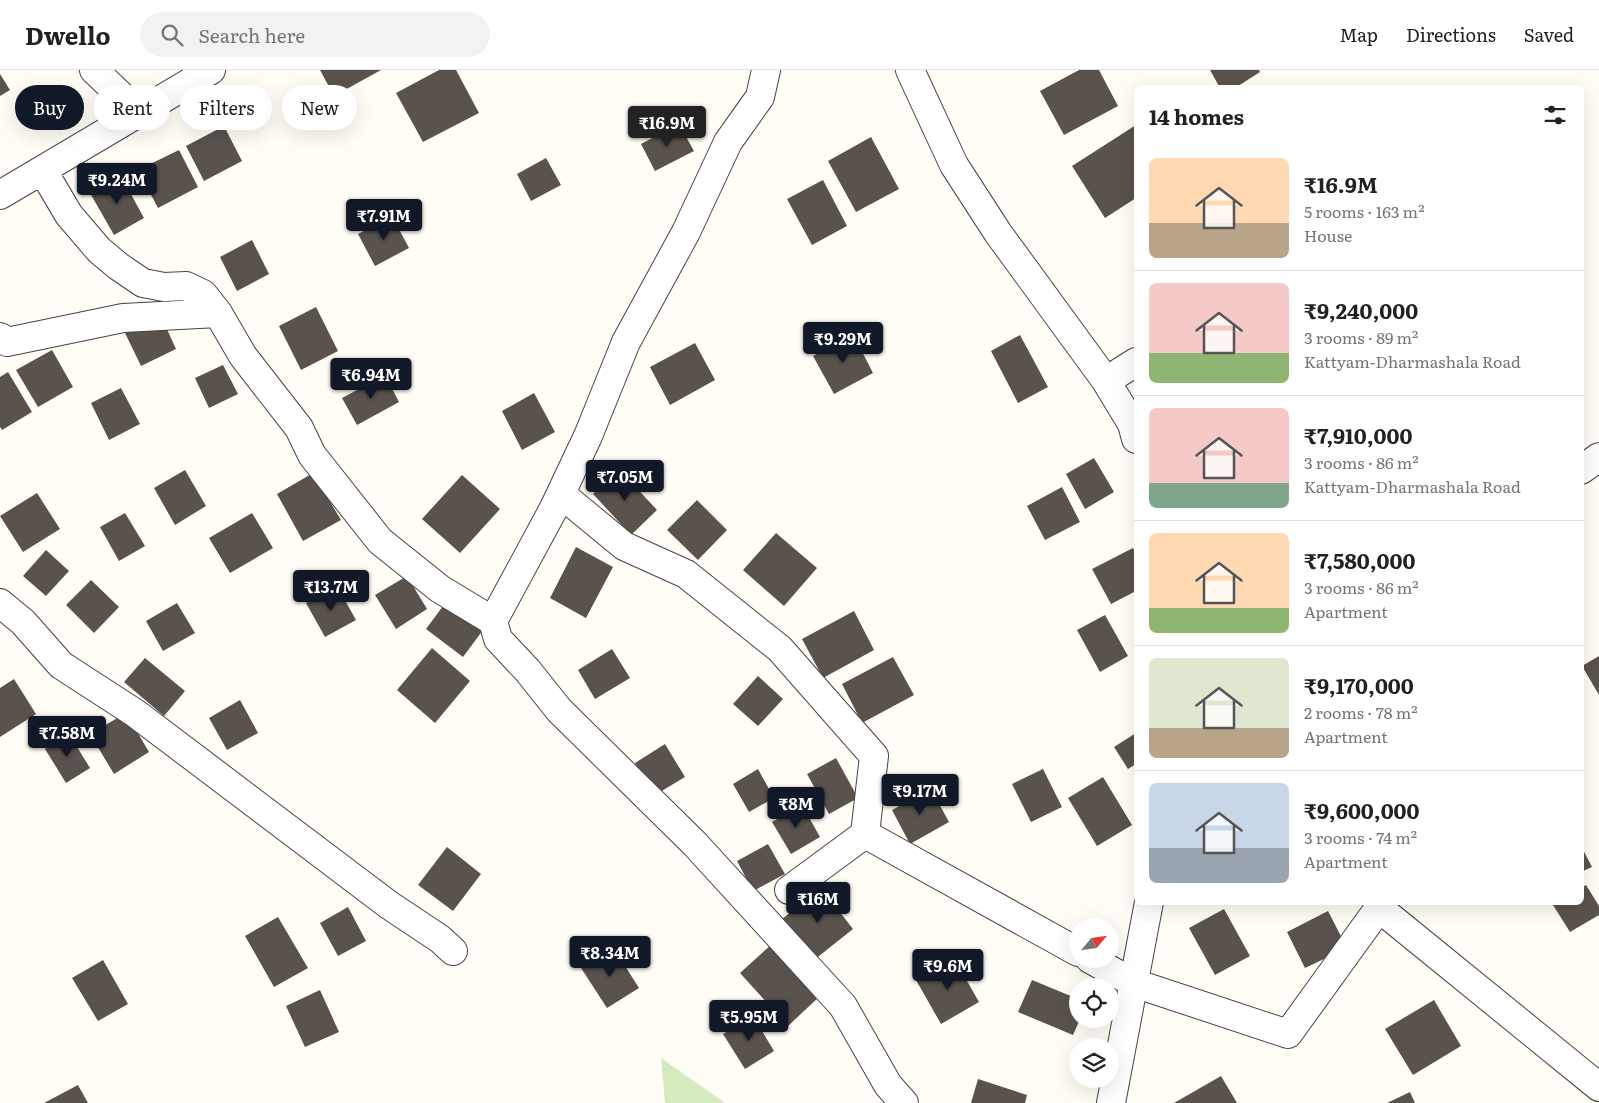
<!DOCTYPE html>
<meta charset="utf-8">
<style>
body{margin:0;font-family:Literata,serif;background:#f2f2f2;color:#202124;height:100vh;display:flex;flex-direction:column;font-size:19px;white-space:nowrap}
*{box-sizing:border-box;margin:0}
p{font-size:16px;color:#757577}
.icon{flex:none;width:28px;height:28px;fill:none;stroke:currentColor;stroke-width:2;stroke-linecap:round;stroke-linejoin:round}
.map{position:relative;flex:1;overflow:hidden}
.drawer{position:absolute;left:1134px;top:15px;width:450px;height:820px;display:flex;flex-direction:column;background:#fff;border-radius:8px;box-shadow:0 5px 20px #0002}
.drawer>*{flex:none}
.banner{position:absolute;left:15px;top:15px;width:475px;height:45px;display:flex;gap:10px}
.needle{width:32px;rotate:61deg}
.controls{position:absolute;left:1069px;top:848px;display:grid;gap:10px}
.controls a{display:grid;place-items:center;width:50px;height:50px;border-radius:50%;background:#fff;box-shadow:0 5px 20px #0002;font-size:25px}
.price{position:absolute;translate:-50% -42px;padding:0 11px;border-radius:5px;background:#111827;color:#fff;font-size:16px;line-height:32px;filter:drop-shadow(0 1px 2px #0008)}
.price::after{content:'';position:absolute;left:50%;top:30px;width:15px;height:11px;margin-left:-8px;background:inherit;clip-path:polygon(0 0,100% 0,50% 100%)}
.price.selected{background:#222;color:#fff}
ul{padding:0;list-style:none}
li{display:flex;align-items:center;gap:15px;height:125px;padding:0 15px}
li+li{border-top:1px solid #e0e0e0}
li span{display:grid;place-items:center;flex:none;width:140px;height:100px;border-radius:8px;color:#555}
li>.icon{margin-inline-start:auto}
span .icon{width:60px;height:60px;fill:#fffc;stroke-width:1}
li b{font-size:21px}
h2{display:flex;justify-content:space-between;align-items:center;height:60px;padding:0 15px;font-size:21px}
.chip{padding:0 18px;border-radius:22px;background:#fff;box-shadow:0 5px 20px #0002;font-size:18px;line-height:45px}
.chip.selected{background:#111827;color:#fff}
header{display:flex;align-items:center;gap:30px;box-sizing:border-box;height:70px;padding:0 25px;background:#fff;border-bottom:1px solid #e0e0e0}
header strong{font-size:24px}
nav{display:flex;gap:28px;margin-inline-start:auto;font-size:18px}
.search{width:350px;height:45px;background:#f2f2f2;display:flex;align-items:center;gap:12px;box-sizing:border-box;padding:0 18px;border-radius:28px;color:#757577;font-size:19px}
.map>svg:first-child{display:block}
.green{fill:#d5ebbd}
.building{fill:#5a524d}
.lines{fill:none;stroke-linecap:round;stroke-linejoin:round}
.minor-casing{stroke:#444;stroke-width:30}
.minor{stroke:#fff;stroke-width:28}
</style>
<header>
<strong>Dwello</strong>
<div class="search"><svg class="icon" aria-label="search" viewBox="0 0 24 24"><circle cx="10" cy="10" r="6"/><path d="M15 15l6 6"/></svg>Search here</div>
<nav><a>Map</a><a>Directions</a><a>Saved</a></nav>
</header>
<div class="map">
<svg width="1599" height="1033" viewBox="0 0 1599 1033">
<rect width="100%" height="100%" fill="#fffdf5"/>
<path class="green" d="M 661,988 L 725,1033 L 665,1033 Z"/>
<path class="building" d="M 320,0 L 381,0 L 334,26 Z
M 439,0 L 456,0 L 479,43 L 423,72 L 396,23 Z
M 1079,0 L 1099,0 L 1118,36 L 1064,65 L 1040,21 Z
M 1210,0 L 1259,0 L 1260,2 L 1235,18 L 1220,18 Z
M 0,4 L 10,20 L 0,26 Z
M 679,54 L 694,81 L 655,101 L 641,74 Z
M 1136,55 L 1136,128 L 1105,148 L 1072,96 Z
M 224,56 L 242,91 L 204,111 L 186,76 Z
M 871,67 L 899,119 L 856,142 L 828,91 Z
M 179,80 L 198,117 L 158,138 L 138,100 Z
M 546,88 L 561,115 L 531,131 L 517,104 Z
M 121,106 L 144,148 L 114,165 L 90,123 Z
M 823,110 L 847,156 L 812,175 L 787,129 Z
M 392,146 L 409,178 L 375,196 L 358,164 Z
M 252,170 L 269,204 L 237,221 L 220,187 Z
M 316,237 L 338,281 L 301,300 L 279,256 Z
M 161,246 L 176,279 L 141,296 L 125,263 Z
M 853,264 L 873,303 L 834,324 L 813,286 Z
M 1020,265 L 1048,317 L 1018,333 L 991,281 Z
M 695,273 L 715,310 L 670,335 L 650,297 Z
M 52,280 L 73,317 L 38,337 L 16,300 Z
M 223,295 L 238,324 L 209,338 L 195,308 Z
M 8,302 L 32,342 L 2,360 L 0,357 L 0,307 Z
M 385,305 L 399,332 L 357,355 L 342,328 Z
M 121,318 L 140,354 L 109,370 L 91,333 Z
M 534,323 L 555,362 L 522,380 L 502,341 Z
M 1094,388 L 1114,422 L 1085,439 L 1066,404 Z
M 619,399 L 657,440 L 631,465 L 593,424 Z
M 185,400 L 206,436 L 175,455 L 154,418 Z
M 313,403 L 341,450 L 303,471 L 277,424 Z
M 462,405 L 500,439 L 460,483 L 422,449 Z
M 1062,417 L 1080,452 L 1045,470 L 1027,436 Z
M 37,423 L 60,459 L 23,482 L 0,446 Z
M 697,430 L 727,460 L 698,490 L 667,460 Z
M 125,443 L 145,476 L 119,491 L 100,457 Z
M 252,443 L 273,478 L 230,503 L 209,468 Z
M 776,463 L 817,498 L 784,536 L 743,500 Z
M 576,477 L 613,497 L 586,548 L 550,528 Z
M 1133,478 L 1136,484 L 1136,521 L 1111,534 L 1092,499 Z
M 46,480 L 69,501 L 46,526 L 23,506 Z
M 407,506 L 427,539 L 396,559 L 375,525 Z
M 91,510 L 119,537 L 94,563 L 66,535 Z
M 337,516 L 356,550 L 325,567 L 306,533 Z
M 446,532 L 483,560 L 463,587 L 426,559 Z
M 177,533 L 195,563 L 163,581 L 146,551 Z
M 854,541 L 874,580 L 823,608 L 802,569 Z
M 1105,545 L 1128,586 L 1100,602 L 1077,560 Z
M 432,578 L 470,611 L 435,653 L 397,620 Z
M 612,579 L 630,608 L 595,629 L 578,600 Z
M 1599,586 L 1599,625 L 1582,596 Z
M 893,587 L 914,625 L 862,653 L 842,614 Z
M 145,588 L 185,621 L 164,646 L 124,612 Z
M 758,606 L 783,629 L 758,656 L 733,634 Z
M 14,609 L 36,644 L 0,667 L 0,618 Z
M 240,630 L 258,663 L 227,680 L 209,648 Z
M 126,643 L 149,682 L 114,704 L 90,664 Z
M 1136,663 L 1136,694 L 1128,699 L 1114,677 Z
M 69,664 L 90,698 L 66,713 L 45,679 Z
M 665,674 L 685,707 L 655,725 L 635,693 Z
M 836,688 L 858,728 L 829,744 L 807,704 Z
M 758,699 L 774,728 L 749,742 L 733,714 Z
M 1043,699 L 1062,737 L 1031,752 L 1012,714 Z
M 1103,707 L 1132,755 L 1097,776 L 1068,728 Z
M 931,719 L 949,752 L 910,774 L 892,740 Z
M 802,735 L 820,767 L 791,784 L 772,752 Z
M 768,774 L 785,804 L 753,821 L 737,791 Z
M 1581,776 L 1592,797 L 1581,802 Z
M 447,777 L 481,804 L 453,841 L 418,815 Z
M 1586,815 L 1599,836 L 1599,845 L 1570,862 L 1553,835 L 1557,832 L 1581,832 L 1581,818 Z
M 821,818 L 853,859 L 814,890 L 782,849 Z
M 348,837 L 366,871 L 338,886 L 320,853 Z
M 1224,839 L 1250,886 L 1215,905 L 1189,858 Z
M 1328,841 L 1347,878 L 1305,898 L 1287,862 Z
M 278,847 L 308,898 L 274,917 L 245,866 Z
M 773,873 L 820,926 L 788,956 L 740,903 Z
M 613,877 L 639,918 L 607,938 L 581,898 Z
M 954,888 L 979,932 L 941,954 L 916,910 Z
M 103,890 L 128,934 L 98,951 L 72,908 Z
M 1032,910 L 1078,929 L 1078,949 L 1080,949 L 1073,965 L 1018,942 Z
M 320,920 L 339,962 L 305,977 L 286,936 Z
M 1434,930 L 1461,976 L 1413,1005 L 1385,959 Z
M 753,946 L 774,981 L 745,999 L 723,964 Z
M 1221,1006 L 1237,1033 L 1174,1033 Z
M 978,1009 L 1027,1025 L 1025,1033 L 971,1033 Z
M 78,1015 L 88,1033 L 44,1033 Z
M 1410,1022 L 1415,1033 L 1387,1033 Z"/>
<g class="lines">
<g class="minor-casing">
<path id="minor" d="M 94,0 L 139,43
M 766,0 L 760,27 L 728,72 L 686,162 L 626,272 L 588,366 L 554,438 L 493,551 L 498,569 L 528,601 L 559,640 L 695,774 L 843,936 L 888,1015 L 904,1033
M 910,0 L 954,95 L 998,163 L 1106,311 L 1132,354 L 1136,369
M 43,101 L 69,145 L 99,180 L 118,196 L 143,213 L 164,217 L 186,216 L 203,224 L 218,243 L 243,286 L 299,358 L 312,385 L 380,471 L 440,519 L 493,551
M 0,125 L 211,0
M 0,267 L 7,272 L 123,248 L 218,243
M 1106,311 L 1136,292
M 1581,400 L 1599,387
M 561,424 L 624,476 L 686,504 L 780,579 L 874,686 L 865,764 L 1078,882
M 0,533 L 23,552 L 61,595 L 135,643 L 389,835 L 440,869 L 453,881
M 789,820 L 865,764
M 1382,832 L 1379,838 L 1599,1017
M 1090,889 L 1134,913 L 1288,964 L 1379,838
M 1111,1033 L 1149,832"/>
</g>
<use href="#minor" class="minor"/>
</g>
</svg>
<div class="controls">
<a><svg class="needle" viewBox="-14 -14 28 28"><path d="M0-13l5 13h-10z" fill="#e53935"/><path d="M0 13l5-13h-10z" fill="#757577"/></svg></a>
<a><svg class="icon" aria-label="locate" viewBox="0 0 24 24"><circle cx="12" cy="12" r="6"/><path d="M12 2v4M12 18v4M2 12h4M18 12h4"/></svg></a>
<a><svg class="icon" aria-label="layers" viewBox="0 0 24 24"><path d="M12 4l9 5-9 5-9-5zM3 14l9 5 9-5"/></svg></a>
</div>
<b class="price selected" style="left:667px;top:78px">₹16.9M</b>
<b class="price" style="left:117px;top:135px">₹9.24M</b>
<b class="price" style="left:384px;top:171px">₹7.91M</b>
<b class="price" style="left:843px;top:294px">₹9.29M</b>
<b class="price" style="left:371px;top:330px">₹6.94M</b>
<b class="price" style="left:625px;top:432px">₹7.05M</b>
<b class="price" style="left:331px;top:542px">₹13.7M</b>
<b class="price" style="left:67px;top:688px">₹7.58M</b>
<b class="price" style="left:920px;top:746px">₹9.17M</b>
<b class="price" style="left:796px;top:759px">₹8M</b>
<b class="price" style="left:818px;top:854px">₹16M</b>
<b class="price" style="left:610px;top:908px">₹8.34M</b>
<b class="price" style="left:948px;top:921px">₹9.6M</b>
<b class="price" style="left:749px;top:972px">₹5.95M</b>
<div class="banner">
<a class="chip selected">Buy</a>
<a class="chip">Rent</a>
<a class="chip">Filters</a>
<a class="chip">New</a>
</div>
<section class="drawer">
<h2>14 homes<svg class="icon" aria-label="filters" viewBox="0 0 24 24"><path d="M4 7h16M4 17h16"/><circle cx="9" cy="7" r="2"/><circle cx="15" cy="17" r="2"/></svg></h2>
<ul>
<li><span style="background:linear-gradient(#ffd9b3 65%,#b9a48a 0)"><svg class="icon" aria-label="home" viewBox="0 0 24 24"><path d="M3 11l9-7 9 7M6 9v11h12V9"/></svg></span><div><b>₹16.9M</b><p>5 rooms · 163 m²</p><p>House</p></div></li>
<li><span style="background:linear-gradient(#f6c9c9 70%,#8fb573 0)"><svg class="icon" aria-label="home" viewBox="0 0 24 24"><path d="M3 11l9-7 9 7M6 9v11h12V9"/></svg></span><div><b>₹9,240,000</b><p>3 rooms · 89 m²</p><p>Kattyam-Dharmashala Road</p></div></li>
<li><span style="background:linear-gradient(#f6c9c9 75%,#7fa58c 0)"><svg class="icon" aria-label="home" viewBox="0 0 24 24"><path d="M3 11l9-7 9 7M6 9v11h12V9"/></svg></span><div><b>₹7,910,000</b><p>3 rooms · 86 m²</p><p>Kattyam-Dharmashala Road</p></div></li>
<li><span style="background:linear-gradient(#ffd9b3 75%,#8fb573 0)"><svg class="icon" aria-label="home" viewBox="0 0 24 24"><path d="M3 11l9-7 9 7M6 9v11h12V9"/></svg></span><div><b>₹7,580,000</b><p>3 rooms · 86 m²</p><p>Apartment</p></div></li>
<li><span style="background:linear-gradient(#dfe7d0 70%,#b9a48a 0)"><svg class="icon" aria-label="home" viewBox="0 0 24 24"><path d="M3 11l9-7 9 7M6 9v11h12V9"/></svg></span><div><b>₹9,170,000</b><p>2 rooms · 78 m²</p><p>Apartment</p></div></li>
<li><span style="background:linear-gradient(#c9d6e8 65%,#9aa5b1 0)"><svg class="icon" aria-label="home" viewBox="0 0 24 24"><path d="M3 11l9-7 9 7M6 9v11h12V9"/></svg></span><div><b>₹9,600,000</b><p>3 rooms · 74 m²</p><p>Apartment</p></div></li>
</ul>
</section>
</div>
